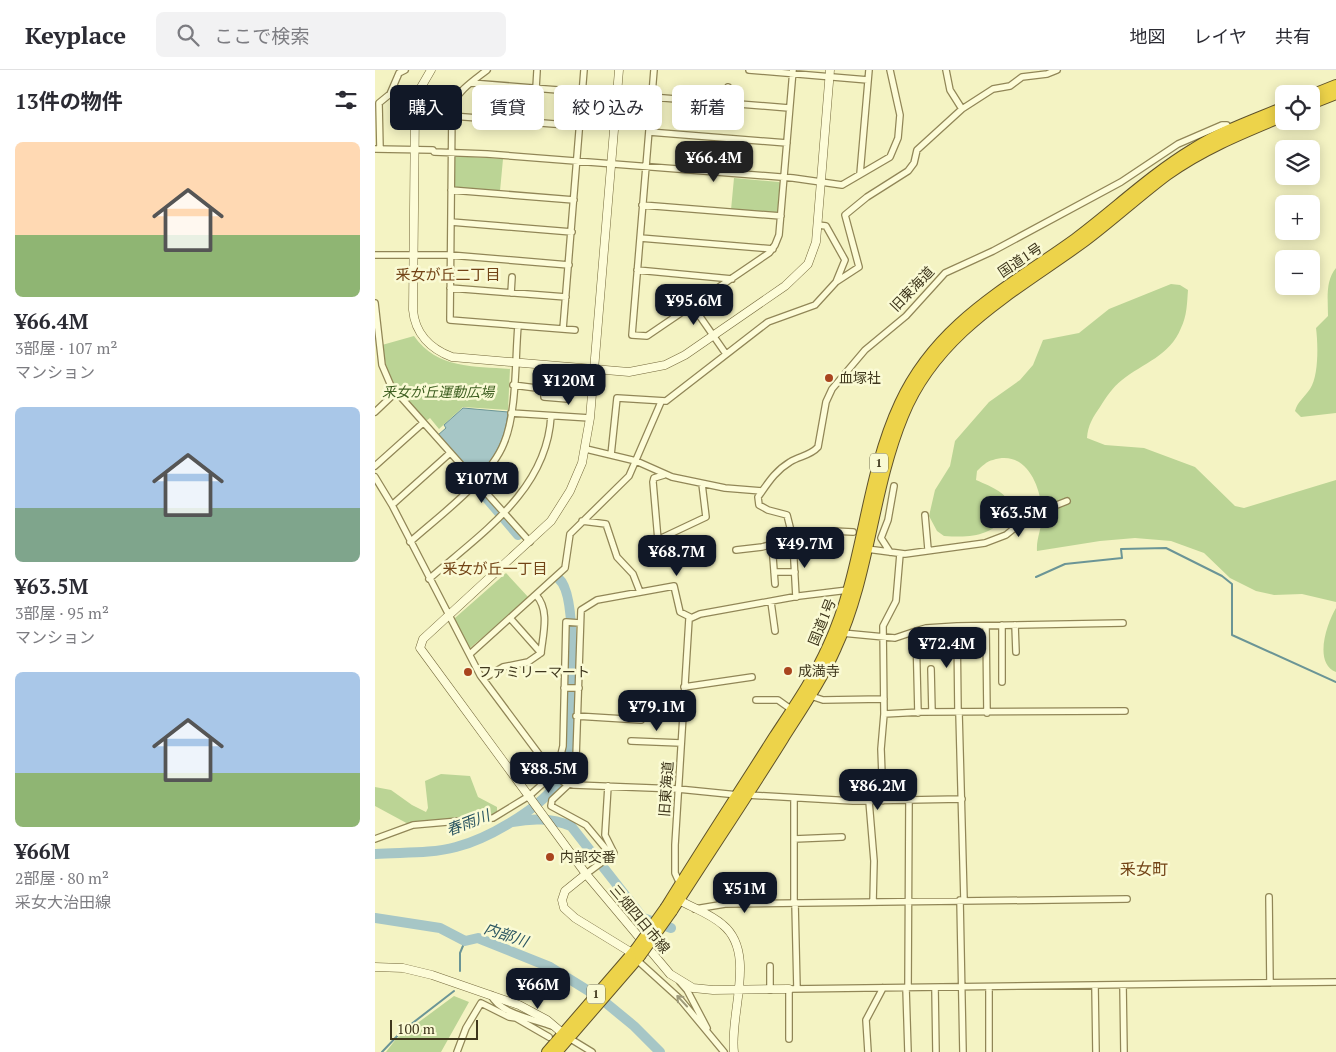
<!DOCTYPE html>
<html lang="ja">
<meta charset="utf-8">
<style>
body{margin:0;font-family:"PT Serif","Noto Sans JP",serif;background:#f2f2f3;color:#2b2b33;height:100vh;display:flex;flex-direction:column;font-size:19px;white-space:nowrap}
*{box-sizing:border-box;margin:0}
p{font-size:16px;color:#7c7c81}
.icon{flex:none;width:28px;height:28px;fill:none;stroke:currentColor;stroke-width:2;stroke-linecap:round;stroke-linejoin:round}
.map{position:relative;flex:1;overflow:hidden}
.side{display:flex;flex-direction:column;background:#fff;width:375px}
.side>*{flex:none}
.top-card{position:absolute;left:15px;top:15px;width:475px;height:45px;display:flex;gap:10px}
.buttons{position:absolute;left:900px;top:15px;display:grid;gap:10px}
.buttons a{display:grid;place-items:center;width:45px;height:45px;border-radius:8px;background:#fff;box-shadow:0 2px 12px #0003;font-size:25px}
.scale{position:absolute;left:15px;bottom:12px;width:88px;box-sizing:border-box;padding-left:5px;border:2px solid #3f371d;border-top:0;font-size:14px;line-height:18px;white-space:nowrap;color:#3f371d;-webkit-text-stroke:4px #fafad4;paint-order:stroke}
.price{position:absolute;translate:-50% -42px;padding:0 11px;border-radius:10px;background:#111827;color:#fff;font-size:16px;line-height:32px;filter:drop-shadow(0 1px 2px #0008)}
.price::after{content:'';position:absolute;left:50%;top:30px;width:15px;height:11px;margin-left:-8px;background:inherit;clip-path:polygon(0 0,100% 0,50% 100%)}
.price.on{background:#222;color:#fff}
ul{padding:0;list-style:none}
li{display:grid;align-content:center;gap:10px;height:265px;padding:0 15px}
li span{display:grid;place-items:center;height:155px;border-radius:8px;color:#555}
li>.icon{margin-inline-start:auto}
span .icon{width:90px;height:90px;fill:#fffc;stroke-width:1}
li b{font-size:21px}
h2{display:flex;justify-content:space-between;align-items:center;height:60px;padding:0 15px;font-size:21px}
.pill{padding:0 18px;border-radius:8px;background:#fff;box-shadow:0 2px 12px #0003;font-size:18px;line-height:45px}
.pill.on{background:#111827;color:#fff}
header{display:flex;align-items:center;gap:30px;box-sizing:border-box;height:70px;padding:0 25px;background:#fff;border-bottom:1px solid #e1e1e2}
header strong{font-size:24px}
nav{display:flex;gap:28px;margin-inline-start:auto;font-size:18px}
.search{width:350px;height:45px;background:#f2f2f3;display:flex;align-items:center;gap:12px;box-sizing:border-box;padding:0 18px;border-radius:8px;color:#7c7c81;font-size:19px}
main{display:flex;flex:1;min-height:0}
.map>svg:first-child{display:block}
.green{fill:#bbd495}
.water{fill:#a6c6c6;stroke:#6b9596}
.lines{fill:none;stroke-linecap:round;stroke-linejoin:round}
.stream{stroke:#6b9596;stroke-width:2}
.river{stroke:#a6c6c6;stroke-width:10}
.street-casing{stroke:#918657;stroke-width:8}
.secondary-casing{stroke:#73673a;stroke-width:9}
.highway-casing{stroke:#5f522b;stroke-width:12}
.street{stroke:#fdfcd8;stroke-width:5.5}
.secondary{stroke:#fdfcd8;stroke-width:8}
.highway{stroke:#edd34a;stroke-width:10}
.highway-bridge-casing{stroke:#5f522b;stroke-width:12;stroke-linecap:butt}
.highway-bridge{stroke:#edd34a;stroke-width:10}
.oneway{stroke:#9e9a7a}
.poi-dot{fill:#a9441e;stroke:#fafad4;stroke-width:2}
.labels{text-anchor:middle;stroke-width:5;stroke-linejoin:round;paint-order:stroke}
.shield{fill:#fafad4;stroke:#777254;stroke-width:1}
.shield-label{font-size:12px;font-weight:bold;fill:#3f371d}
.street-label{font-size:14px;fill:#3f371d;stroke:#fafad4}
.poi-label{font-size:14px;fill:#3f371d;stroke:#fafad4;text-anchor:start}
.park-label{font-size:14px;font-style:italic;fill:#3e5f21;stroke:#fafad4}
.neighbourhood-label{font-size:15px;fill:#724316;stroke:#fafad4}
.water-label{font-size:15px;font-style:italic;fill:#2a5561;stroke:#fafad4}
.quarter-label{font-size:16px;fill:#724316;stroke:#fafad4}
</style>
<header>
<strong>Keyplace</strong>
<div class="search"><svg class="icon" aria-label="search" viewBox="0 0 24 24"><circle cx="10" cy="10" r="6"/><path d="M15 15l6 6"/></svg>ここで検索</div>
<nav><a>地図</a><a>レイヤ</a><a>共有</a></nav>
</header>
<main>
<section class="side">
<h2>13件の物件<svg class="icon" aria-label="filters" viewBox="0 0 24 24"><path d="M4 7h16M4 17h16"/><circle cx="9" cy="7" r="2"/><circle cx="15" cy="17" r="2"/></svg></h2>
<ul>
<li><span style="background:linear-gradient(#ffd9b3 60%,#8fb573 0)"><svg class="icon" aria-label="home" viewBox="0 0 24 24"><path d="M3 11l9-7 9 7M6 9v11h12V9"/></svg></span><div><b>¥66.4M</b><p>3部屋 · 107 m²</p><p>マンション</p></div></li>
<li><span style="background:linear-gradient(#a9c7e8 65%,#7fa58c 0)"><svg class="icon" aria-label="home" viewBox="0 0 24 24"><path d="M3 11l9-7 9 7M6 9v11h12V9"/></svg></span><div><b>¥63.5M</b><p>3部屋 · 95 m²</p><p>マンション</p></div></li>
<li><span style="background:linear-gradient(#a9c7e8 65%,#8fb573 0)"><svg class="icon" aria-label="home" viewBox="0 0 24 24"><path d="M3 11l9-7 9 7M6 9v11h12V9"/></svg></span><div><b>¥66M</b><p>2部屋 · 80 m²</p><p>采女大治田線</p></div></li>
</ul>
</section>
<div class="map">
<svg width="961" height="982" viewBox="0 0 961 982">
<rect width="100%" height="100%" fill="#f4f3c3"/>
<path class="green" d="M 81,86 L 128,89 L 125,121 L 81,118 L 78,115 L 79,88 Z
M 359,108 L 404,112 L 406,114 L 404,141 L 401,144 L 356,140 Z
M 961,198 L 961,343 L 926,347 L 920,341 C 923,331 929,328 935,319 C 944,306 943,273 941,258 L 953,246 C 953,230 950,211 961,198 Z
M 796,214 L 805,215 L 813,220 C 812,233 812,246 806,258 C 795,286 768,293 747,310 C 737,318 732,326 725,337 C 718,347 713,355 712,368 L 730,375 L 769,378 L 820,397 L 860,436 L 869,438 L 961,410 L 961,532 L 927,524 L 899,525 L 881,521 L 855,508 L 829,483 L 796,471 L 760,468 L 725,471 L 662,481 C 661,468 668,456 667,443 C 666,416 651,379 618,390 C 612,391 606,397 602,401 L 601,410 C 619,418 638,424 636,446 C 611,465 602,468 569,466 L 562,461 L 554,446 L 560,420 L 575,396 L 580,371 L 614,332 L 645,310 L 658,295 L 668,270 L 704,263 L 734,239 Z
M 39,266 C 62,299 99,296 135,299 L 133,340 L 88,337 L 64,359 L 55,348 L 51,351 C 23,323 13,315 7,275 Z
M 131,503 L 154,528 L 95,578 L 80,552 L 80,548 Z
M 961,538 L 961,602 C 938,593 952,553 961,538 Z
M 66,704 L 95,706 L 103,727 L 122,737 L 122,744 L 37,756 L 0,736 L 0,717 L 16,720 L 37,735 L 51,742 L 53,738 L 50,711 Z
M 79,926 L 94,932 L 66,982 L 11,982 L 21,969 Z"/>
<path class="water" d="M 88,338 L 133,342 C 131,367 121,386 105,405 L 102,403 L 98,404 L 63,365 L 71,358 L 69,355 Z"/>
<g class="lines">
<path class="stream" d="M 661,507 L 690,494 L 747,488 L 746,479 L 791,478 L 847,506 L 857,514 L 857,565 L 961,612
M 85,901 L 85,883 L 90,871
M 7,982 L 26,962 L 79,921"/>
<path class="river" d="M 103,418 L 143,465
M 137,752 C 158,748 176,748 196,756 L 268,848 L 296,858
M 0,784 C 26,782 55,784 81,777 C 112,769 161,741 181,715 C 189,706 191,694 193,683 C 195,652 205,526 184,509
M 0,848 L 65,858 L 90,871 L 103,868 L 175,897 L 225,928 L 259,956 L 285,982"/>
<g class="street-casing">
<path id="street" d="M 112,0 C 98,11 83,20 77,37 L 75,250 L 200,260
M 279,0 L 257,265 L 272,266 L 394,183 L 400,175 L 404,165 L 418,0
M 374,0 L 493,10
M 571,0 L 575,20 L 587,39
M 96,13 L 208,22
M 161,18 L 162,1
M 276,27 L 414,38
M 351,34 L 353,17
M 77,46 L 205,56
M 274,62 L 412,73
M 0,79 L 58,80 L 59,82 L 112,84 L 418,108 L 467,115 L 515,87 L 523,68 L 525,45 L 515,0
M 5,79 L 4,33 L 15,24 L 24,3 L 30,0
M 485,104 L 494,0
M 76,120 L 199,130
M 267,135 L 406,146
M 76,152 L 197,162
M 443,155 L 451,156 L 470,190 L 461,212
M 265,168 L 398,179
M 0,185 L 75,185 L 194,195
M 262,200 L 357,209
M 75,218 L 191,227
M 136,223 L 137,207
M 0,233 L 7,295 L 16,316 L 155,472
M 317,235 L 351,284
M 188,259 L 209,0
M 138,315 L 169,319 L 169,327 L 193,329 L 196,297
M 0,342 L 20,323
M 136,343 L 215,348
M 211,379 L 261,391 L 297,407 L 350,418 L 387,421
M 236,385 L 242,328 L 291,331 L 393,252 L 440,235 L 461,212 L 484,197 L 470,145 L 492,127 L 533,101 L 539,93 L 542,80 L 587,39 L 618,19 L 635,16 L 647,7 L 672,4 L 682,0
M 0,396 L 48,353
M 0,407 L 17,435 L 105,605 L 181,707 L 190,713 L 199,715 L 303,719 L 363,725
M 17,435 L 75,383
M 550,445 L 553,479
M 207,451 L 231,454 L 242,487 L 258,504 L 265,522
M 283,470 L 278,412 L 279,408 L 289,405
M 35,472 C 64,446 115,409 129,373 C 142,342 140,290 143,256
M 278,472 L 331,447 L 327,414
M 418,473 L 421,527
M 419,473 L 412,445 L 393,440 L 384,435 L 383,427 C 393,413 400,401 415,392 C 424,386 435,386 443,377 L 451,332 L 457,319 L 490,280 L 531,246 L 570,203 L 618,181 L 746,112 L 803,74 L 847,55 L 852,55 L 855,61
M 397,474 L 400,514
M 492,479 L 530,484 L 610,473 L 631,465 L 654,446 L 692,431
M 361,480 L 387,477 L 405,472 L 431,473 L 446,463 L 458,461 L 478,462
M 515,482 L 506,468 L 513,450 L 519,416
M 525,484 L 521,531 L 508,556 L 509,644 L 546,642 L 750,641
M 399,502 L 420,502
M 54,509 C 105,464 172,421 176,346
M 396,532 L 400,561
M 135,548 L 166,583
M 627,555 L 627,612
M 640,555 L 641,582
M 582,556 L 583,642
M 611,556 L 612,643
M 467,563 L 520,568 L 541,561
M 95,584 L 190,498 L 195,464 L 254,406 L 286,332
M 556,599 L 557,642
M 108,609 L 128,597 L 153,592 L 166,583 C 168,564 175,540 161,525
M 309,617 L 377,607
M 189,618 L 204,618
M 436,626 L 448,630 L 509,629
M 381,630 L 403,630 L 417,640
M 543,643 L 541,561 L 551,558 L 582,556 L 748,553
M 584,643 L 589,830
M 201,646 L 266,650
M 256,671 L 306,673
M 372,725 L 478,731 L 587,729
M 419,728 L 419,833
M 494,731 L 499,791 L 498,832
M 508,731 L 506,679 L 509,644
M 0,769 L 38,755 L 118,748 L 154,726 L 182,701 L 188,676 L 191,552 L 205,553
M 419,769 L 467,767
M 236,785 L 211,755 L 176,736 L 177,730 L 194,714 L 201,688 L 206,540 L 222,530 L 299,516 L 305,542 L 315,547
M 211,804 L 239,783 L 230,765 L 233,716
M 305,814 L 300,803 L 300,775 L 314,549 L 325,544 L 424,526 L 473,520
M 894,827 L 895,913
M 585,830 L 588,982
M 420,833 L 422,919
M 320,839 L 350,834 L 752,829
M 262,890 L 305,929 L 349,982
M 395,896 L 395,920
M 305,912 L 312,920 L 332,958
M 748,915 L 749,982
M 720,916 L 721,982
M 531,918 L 533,982
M 533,918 L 534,730
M 560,918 L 561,982
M 614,918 L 614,982
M 116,925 C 125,944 159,949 177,956
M 194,968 L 217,982
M 414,969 L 414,919 L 961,912
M 82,982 L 91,958 L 106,933 L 134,947 L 141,948 L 174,967
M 493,982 L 491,950 L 508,918"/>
</g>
<g class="secondary-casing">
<path id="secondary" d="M 56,0 L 45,19 L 40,39 L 38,240 C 40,264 56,279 77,287 L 254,302 L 290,295 L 310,285 L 410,216 L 433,194 L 441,172 L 455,0
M 244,0 L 215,348 L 207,393 L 195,421 L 176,451 L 48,569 L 45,578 L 211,804 L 295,904 L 318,918 L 338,920 L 414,919
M 211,804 L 190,821 L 187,830 L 189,838 L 200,848 L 257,883
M 304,830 C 318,838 336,844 348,855 C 382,883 354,945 359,982
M 0,897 L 28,898 L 57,905 L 144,935 L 172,950 L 192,967"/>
</g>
<g class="highway-casing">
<path id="highway" d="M 936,25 L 961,15
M 936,34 L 961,24
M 291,837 C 326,780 363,724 399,667 C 418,638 439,608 453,576 C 489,499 489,410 525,333 C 562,253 632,218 700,169 C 740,139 775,105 818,79 C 846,61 878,50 909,37
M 297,841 C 334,783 372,727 408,669 C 427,639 447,610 461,578 C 495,505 497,421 528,346 C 562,262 640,222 710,171 C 738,150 764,126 792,105 C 828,79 868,63 909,46
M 172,982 L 261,879
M 182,982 L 265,886"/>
</g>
<use href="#street" class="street"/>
<use href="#secondary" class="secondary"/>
<use href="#highway" class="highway"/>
<g class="highway-bridge-casing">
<path id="highway-bridge" d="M 261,879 L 291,837
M 265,886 L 297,841"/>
</g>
<use href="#highway-bridge" class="highway-bridge"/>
</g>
<defs><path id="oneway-shaft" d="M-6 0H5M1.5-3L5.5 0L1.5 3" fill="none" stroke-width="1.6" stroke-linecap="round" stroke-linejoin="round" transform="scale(1.25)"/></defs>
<use class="oneway" href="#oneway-shaft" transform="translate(307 931) rotate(-133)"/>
<g class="poi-dot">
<circle cx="454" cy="308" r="5"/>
<circle cx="413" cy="601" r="5"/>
<circle cx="93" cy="602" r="5"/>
<circle cx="175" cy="787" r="5"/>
</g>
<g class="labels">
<g class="shield">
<rect x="495" y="383.5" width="18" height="19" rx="4"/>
<rect x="212" y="914.5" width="18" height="19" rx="4"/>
</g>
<g class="shield-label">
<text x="504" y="397">1</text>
<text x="221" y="928">1</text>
</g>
<g class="street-label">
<text transform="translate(645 190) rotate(-34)" y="5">国道1号</text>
<text transform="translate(537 219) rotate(-46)" y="5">旧東海道</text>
<text transform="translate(447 552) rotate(-68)" y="5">国道1号</text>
<text transform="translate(291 719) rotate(-86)" y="5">旧東海道</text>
<text transform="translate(265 849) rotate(50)" y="5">三畑四日市線</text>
</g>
<g class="poi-label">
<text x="464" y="313">血塚社</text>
<text x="423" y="606">成満寺</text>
<text x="103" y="607">ファミリーマート</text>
<text x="185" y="792">内部交番</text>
</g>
<g class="park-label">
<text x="63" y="327">釆女が丘運動広場</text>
</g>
<g class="neighbourhood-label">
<text x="73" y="210">釆女が丘二丁目</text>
<text x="120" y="504">釆女が丘一丁目</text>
</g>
<g class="water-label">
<text transform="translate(93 753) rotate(-21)" y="5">春雨川</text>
<text transform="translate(131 865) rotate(19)" y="5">内部川</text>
</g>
<g class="quarter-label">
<text x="769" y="805">釆女町</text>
</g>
</g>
</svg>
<div class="buttons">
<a><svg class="icon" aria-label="locate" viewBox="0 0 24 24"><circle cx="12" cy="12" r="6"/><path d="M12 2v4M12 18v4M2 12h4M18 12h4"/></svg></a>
<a><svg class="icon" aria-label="layers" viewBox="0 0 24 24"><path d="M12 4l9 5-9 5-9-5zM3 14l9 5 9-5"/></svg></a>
<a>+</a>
<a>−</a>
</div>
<div class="scale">100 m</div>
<b class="price on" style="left:339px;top:113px">¥66.4M</b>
<b class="price" style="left:319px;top:256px">¥95.6M</b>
<b class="price" style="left:194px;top:336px">¥120M</b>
<b class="price" style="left:107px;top:434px">¥107M</b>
<b class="price" style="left:644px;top:468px">¥63.5M</b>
<b class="price" style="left:430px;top:499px">¥49.7M</b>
<b class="price" style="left:302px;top:507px">¥68.7M</b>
<b class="price" style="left:572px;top:599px">¥72.4M</b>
<b class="price" style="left:282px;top:662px">¥79.1M</b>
<b class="price" style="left:174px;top:724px">¥88.5M</b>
<b class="price" style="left:503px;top:741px">¥86.2M</b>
<b class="price" style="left:370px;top:844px">¥51M</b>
<b class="price" style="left:163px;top:940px">¥66M</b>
<div class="top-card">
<a class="pill on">購入</a>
<a class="pill">賃貸</a>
<a class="pill">絞り込み</a>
<a class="pill">新着</a>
</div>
</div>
</main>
